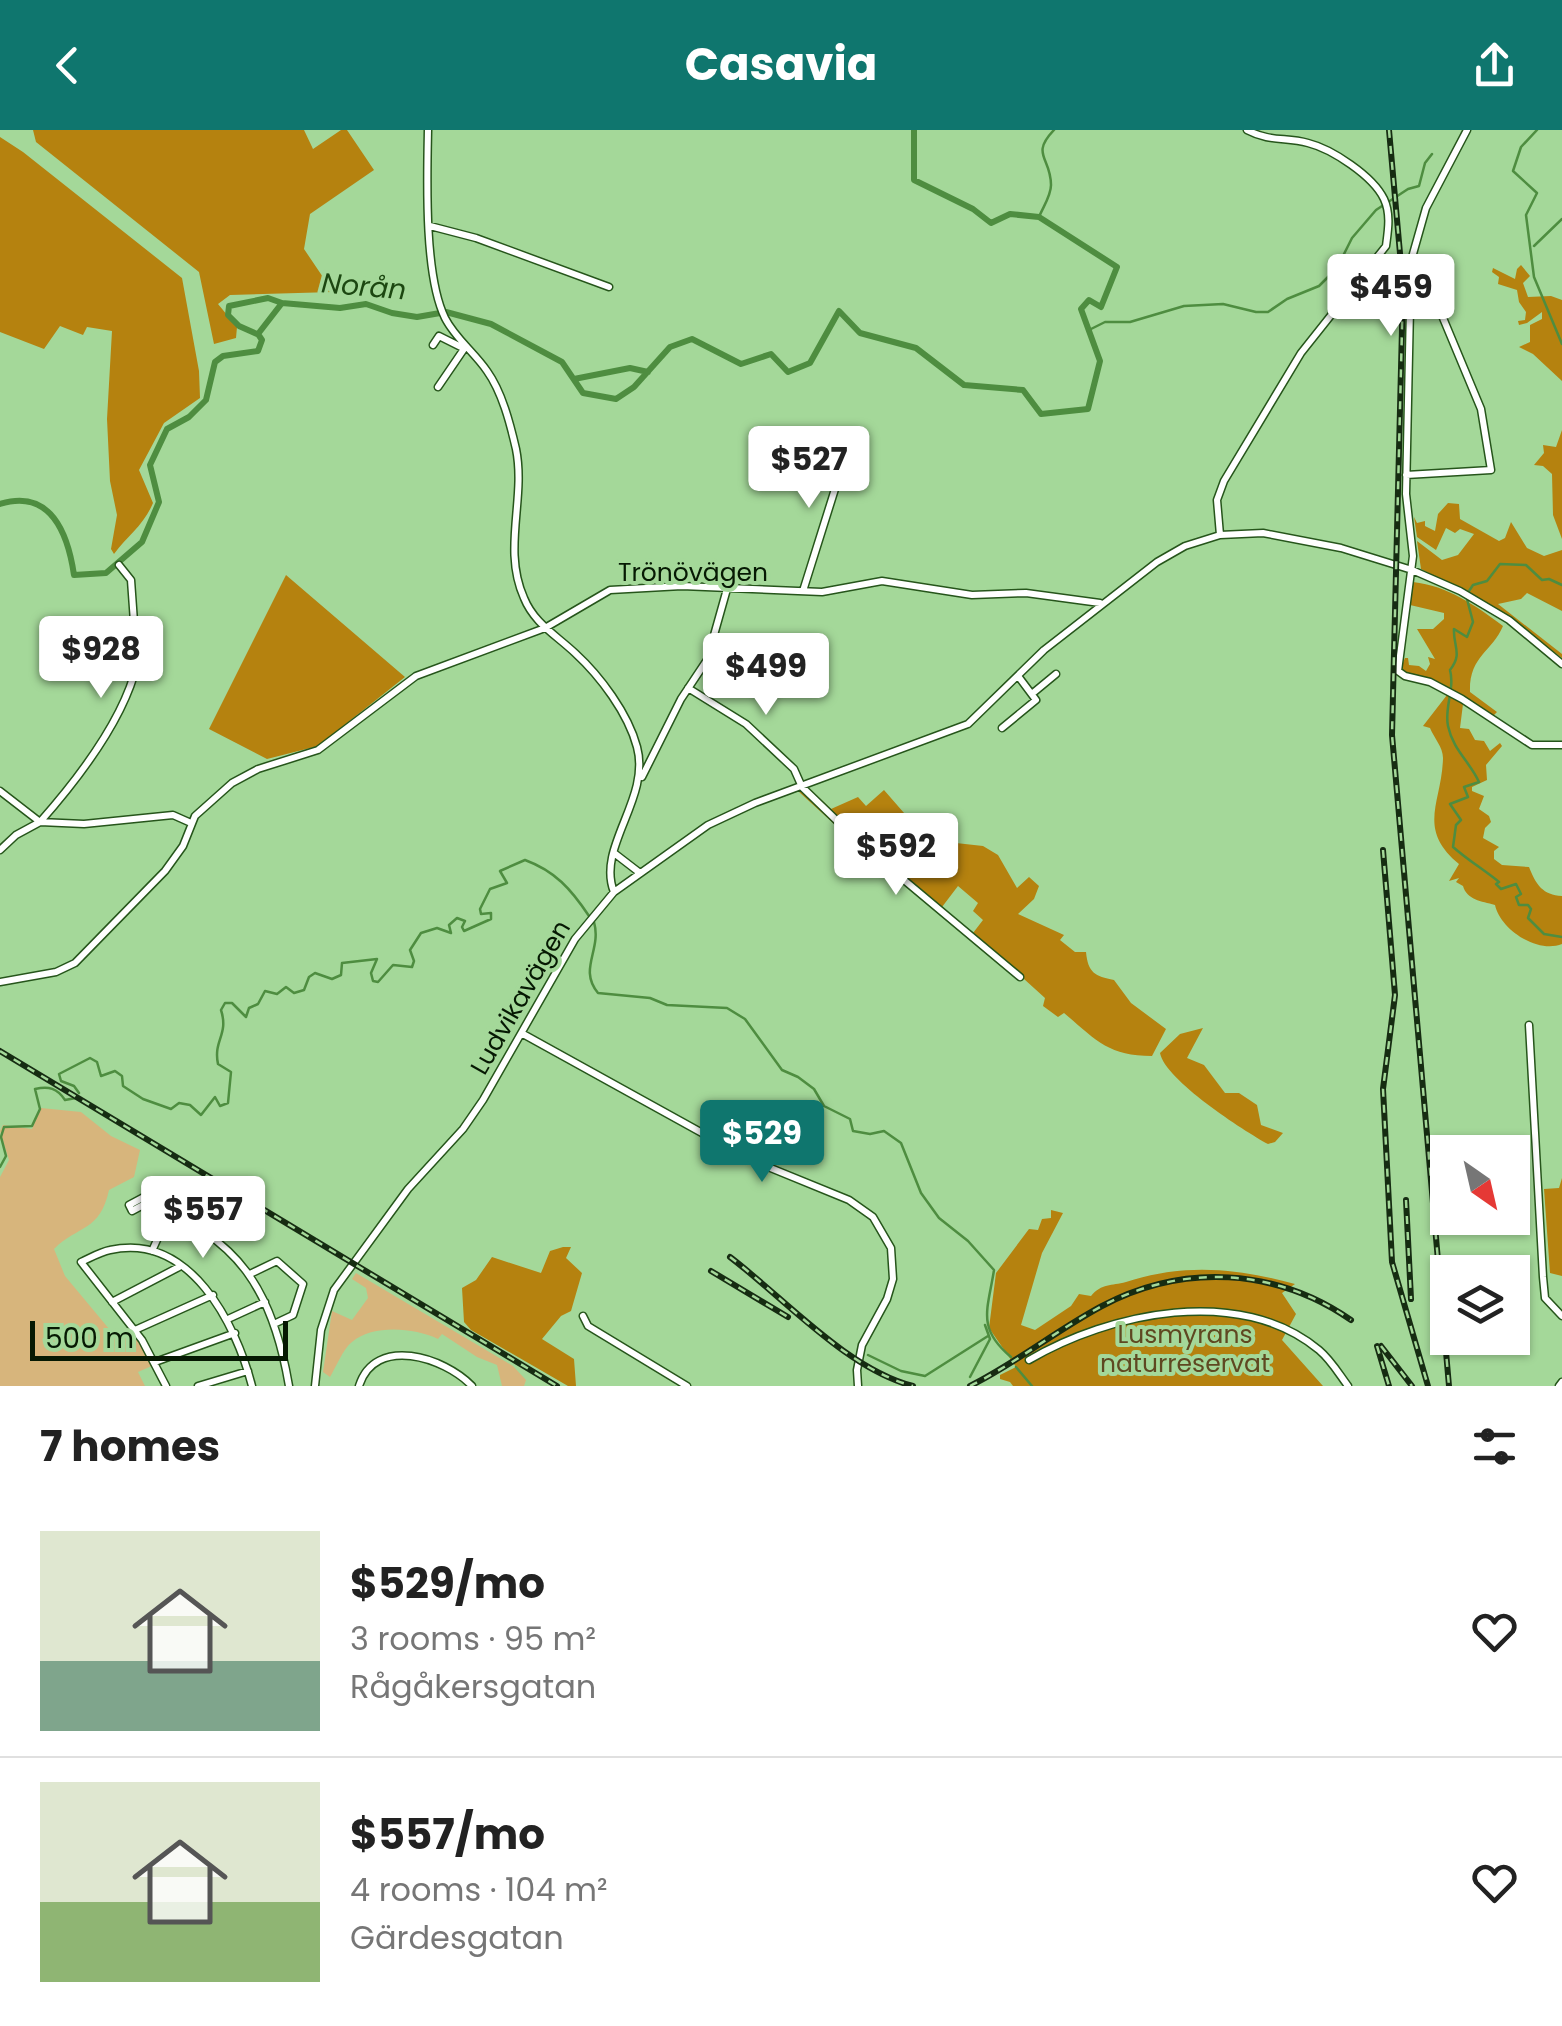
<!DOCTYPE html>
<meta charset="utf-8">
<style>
body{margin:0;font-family:Poppins,sans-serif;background:#f2f2f2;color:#222;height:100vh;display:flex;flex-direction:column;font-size:38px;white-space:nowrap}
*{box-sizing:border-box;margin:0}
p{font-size:32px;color:#767676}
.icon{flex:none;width:55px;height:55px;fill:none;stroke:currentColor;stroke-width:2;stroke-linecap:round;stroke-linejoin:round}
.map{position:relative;height:1256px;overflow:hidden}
.sheet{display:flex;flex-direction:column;background:#fff;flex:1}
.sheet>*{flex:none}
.needle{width:65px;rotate:146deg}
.fabs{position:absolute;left:1430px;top:1005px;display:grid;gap:20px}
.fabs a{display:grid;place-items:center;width:100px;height:100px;border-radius:0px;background:#fff;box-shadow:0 2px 8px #0004;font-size:50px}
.scale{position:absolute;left:30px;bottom:25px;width:258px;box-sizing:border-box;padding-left:10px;border:5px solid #061903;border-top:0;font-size:28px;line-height:35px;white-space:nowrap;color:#061903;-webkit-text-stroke:8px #a4d899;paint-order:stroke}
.price{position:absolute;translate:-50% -85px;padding:0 22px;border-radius:10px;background:#fff;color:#222;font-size:32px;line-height:65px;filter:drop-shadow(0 2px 5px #0008)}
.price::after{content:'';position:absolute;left:50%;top:60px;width:30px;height:22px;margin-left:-15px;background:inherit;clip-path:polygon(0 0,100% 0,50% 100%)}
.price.on{background:#0f766e;color:#fff}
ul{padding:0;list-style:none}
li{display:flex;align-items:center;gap:30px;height:250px;padding:0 40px}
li+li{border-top:2px solid #e0e0e0}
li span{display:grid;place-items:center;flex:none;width:280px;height:200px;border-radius:0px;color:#555}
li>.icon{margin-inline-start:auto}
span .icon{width:120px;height:120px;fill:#fffc;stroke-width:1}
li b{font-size:42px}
h2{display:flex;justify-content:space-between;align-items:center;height:120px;padding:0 40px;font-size:42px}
header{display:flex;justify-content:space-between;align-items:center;height:130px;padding:0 40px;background:#0f766e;color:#fff;font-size:45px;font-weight:700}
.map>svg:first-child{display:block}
.green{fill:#d7b57c}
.forest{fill:#b5820f}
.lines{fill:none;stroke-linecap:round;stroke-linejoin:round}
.stream{stroke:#4e8d40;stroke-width:2.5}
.river{stroke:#4e8d40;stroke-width:6}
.minor-casing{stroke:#26551b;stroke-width:9}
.minor{stroke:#fff;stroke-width:6}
.rail-casing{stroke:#162c12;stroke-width:6}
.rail{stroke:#a4d899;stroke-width:2.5;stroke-dasharray:8;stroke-linecap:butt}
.labels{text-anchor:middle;stroke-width:8;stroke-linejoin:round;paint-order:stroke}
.street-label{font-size:25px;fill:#061903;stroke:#a4d899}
.park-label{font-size:25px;fill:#5f4821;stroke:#a4d899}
.water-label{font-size:28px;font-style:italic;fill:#1c4711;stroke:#a4d899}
</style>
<header><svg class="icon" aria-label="back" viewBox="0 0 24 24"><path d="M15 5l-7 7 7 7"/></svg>Casavia<svg class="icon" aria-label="share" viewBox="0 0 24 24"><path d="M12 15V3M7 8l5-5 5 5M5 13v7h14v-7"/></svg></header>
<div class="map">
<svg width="1562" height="1256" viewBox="0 0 1562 1256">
<rect width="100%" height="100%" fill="#a4d899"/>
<path class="green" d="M 41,978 L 81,982 L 111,1006 L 140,1020 L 134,1047 L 109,1060 C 100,1102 78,1095 54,1119 L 65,1146 L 115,1206 L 134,1201 L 154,1235 L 138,1242 L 145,1256 L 0,1256 L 0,1047 L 9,1030 L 0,1001 L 3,995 L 32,999 Z
M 356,1143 L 513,1236 L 526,1250 L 524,1256 L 502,1256 L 497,1235 L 477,1227 L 442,1204 L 438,1209 C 414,1198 374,1194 352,1212 C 343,1219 336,1237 330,1247 L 323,1242 L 332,1181 L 352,1190 L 368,1168 L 366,1158 L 352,1149 Z"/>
<path class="forest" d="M 33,0 L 304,0 L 313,19 L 341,0 L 347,0 L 374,40 L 310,84 L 304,119 L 333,162 L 230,165 L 218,174 L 237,197 L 236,208 L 214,214 L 199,142 L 36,12 Z
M 0,7 L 23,22 L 182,148 L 199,241 L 200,268 L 164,293 L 139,340 L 153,373 C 144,395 128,405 114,424 L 111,419 L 117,385 L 110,351 L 107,289 L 112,201 L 87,197 L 83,205 L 60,196 L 44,219 L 0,202 Z
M 1521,135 L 1530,146 L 1523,153 L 1528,167 L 1551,166 L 1562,170 L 1562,251 L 1533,224 L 1519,217 L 1530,212 L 1530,195 L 1542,189 L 1542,182 L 1527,193 L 1519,195 L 1518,191 L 1525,190 L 1526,182 L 1519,172 L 1517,160 L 1498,154 L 1499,147 L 1492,142 L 1493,138 L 1515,149 L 1517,139 Z
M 1562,300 L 1562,409 L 1553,385 L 1552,344 L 1543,336 L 1534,335 L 1544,323 L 1543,315 L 1556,317 Z
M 1448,373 L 1459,374 L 1460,389 L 1499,411 L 1505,408 L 1511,392 L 1527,418 L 1544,426 L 1562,420 L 1562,481 L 1527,463 L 1521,469 L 1498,474 L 1562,524 L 1562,528 L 1491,475 L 1421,439 L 1417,411 L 1442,430 L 1458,425 L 1474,404 L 1460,399 L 1455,403 L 1446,398 L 1436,420 L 1417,407 L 1414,387 L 1417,393 L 1425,391 L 1425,396 L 1435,401 L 1438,384 Z
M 286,445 L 405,547 L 318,616 L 267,629 L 209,599 Z
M 1413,452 C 1448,456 1475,475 1503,496 C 1492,522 1469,526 1470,562 L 1497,582 L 1492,587 L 1457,562 L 1404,543 L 1401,537 L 1405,528 L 1408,528 L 1409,535 L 1419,536 L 1426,541 L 1430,534 L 1428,527 L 1435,529 L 1417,499 L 1433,499 L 1444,489 L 1444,483 L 1410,475 Z
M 1447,565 L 1463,574 L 1460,598 L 1469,599 L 1475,610 L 1484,611 L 1490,621 L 1500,613 L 1502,616 L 1486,635 L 1487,650 L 1472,657 L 1472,661 L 1484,666 L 1479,679 L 1489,686 L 1491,692 L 1485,698 L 1483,708 L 1499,717 L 1494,721 L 1494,729 L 1502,735 L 1529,737 C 1536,755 1543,765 1562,766 L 1562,814 C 1537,824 1500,799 1495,775 C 1481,771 1467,770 1463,756 L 1456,752 L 1459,748 L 1449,751 L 1459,734 C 1416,698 1442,673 1443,628 C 1443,617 1434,608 1430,598 L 1423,596 Z
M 810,659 L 831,679 L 858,667 L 866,676 L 884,660 L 911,691 L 931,697 L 956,713 L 983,716 L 998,725 L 1017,758 L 1029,747 L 1039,756 L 1034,769 L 1018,784 L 1064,805 L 1060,810 L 1075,822 L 1086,822 C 1088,843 1095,846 1114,850 L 1131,873 L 1166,899 L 1152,926 C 1108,926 1096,910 1064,883 L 1058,887 L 1043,876 L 1045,868 L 973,803 L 983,790 L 973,781 L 978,773 L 958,756 L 942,777 L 902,747 L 860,706 L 855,713 L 798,661 Z
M 1203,898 L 1187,928 L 1204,935 L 1225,963 L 1239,963 L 1257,975 L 1261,995 L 1283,1003 L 1275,1012 L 1268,1014 C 1244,1001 1165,950 1160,923 L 1180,904 Z
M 1562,1048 L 1562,1146 L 1550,1143 L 1544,1059 L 1559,1058 Z
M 1051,1080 L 1063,1083 L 1042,1123 L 1021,1195 L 1035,1200 L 1071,1176 L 1079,1164 L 1091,1166 C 1102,1153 1111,1156 1126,1152 C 1184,1133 1236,1138 1295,1154 L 1282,1163 L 1296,1184 L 1282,1210 L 1323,1256 L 1013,1256 L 1010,1252 L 1000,1249 L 1000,1245 L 1016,1237 L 989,1198 L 996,1143 L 1029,1099 L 1038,1100 L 1042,1089 L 1051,1088 Z
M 563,1117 L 571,1117 L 566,1128 L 582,1143 L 571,1181 L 561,1186 L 542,1209 L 574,1229 L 576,1256 L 568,1256 L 471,1200 L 464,1192 L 462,1158 L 476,1150 L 492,1127 L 541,1143 L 550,1121 Z"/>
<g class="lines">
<path class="stream" d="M 1537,0 L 1521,17 L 1513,41 L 1537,63 L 1526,85 L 1534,147 L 1562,214
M 1039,87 C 1043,77 1051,66 1051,55 C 1051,27 1030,25 1054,0
M 1534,116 L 1562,89
M 1089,200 L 1105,192 L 1130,192 L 1184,176 L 1223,174 L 1256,182 L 1268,182 L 1287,169 L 1319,156 L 1337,138 L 1352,108 L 1376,80 L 1408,59 L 1419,56 L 1425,33 L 1432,24
M 1469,461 L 1473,455 L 1487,451 L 1500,434 L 1526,435 L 1542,450 L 1549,449 L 1562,455
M 1467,469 L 1473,492 L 1467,507 L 1454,499 C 1453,516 1463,524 1450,540 C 1455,559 1444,578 1448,596 C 1453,620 1470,632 1479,652 L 1464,657 L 1468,667 L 1450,674 L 1461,690 L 1456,695 L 1453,717 C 1469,731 1483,739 1499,752 L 1496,754 L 1501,759 L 1516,754 L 1521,764 L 1516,767 L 1519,775 L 1528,775 L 1531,779 L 1528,788 L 1544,804 L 1562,807
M 594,792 C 602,820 578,839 598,863 L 650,868 L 667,875 L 727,878 L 745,889 L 782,940 L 798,947 L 814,959 L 824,976 L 850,989 L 853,1001 L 870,1004 L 884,1001 L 901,1013 L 921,1063 L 939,1088 L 968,1111 L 994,1140 C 988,1179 976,1198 1011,1227
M 79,963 L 74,956 L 61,951 L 59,944 L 90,928 L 97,932 L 101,946 L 115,941 L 122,946 L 123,956 L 143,969 L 171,979 L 179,973 L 190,975 L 201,985 L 215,967 L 220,976 L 228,973 L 231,942 L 218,934 C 213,910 229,905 221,880 L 225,873 L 232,873 L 246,887 L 249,878 L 258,874 L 265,861 L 277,864 L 286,857 L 294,863 L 304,860 L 309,847 L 315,843 L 332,849 L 341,845 L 342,833 L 377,829 L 371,843 L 373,851 L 378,852 L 393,835 L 412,837 L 414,831 L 410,820 L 421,803 L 437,798 L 451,803 L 449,795 L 457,788 L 465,791 L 462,797 L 464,801 L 491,789 L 491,783 L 481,784 L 480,779 L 490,759 L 507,753 L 500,741 L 525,730 C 555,741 571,759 589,786
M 0,1037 L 6,1026 L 1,1007 L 4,997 L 32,996 L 40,979 L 35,959 C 49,956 57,958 65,970 L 76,968
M 868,1225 L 901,1241 L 925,1246 L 988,1206
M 1016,1237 L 1032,1256
M 970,1247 L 990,1209 L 985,1195"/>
<path class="river" d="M 257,204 L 239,196 L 228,185 L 229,176 L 268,168 L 282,173
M 574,249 L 630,238 L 648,242
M 0,374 C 51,358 68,404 74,445 L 106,443 L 142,412 L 159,372 L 150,335 L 167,299 L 189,287 L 206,270 L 215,232 L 223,226 L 258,221 L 262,210 L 258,204 L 282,173 L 340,178 L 366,174 L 392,183 L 417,187 L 446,182 L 491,194 L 562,232 L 583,263 L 616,269 L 634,257 L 670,217 L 692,209 L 741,234 L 771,224 L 788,242 L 810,233 L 839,181 L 860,203 L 916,218 L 964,255 L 1023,260 L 1041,284 L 1088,279 L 1100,231 L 1081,179 L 1089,170 L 1101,177 L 1117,137 L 1039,87 L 1010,84 L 991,93 L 973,79 L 914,50 L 914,0"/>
<g class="minor-casing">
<path id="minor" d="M 428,0 C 427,49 424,145 445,188 C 455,208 474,222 487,241 C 502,262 510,293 516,319 C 526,369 502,419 524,468 C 534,493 556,505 575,523 C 600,546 628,583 637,617 C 651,669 596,717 614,762
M 1467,0 L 1426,78 L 1411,131 L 1406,364 L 1413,426 L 1398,541 L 1405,546 L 1430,552 L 1462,569 L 1532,615 L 1562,615
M 430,96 L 476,108 L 609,157
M 433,215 L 439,206 L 463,218
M 438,257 L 466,216
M 1406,345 L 1491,340 L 1481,279 L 1423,140 L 1411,131
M 1220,405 L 1217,370 L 1224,351 L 1301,223 L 1386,116 C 1388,101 1391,84 1384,69 C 1373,46 1332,19 1308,13 C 1285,7 1270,12 1247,0
M 803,461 L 846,324 L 844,303
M 688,558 L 746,594 L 794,639 L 802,657 L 861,714 L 1020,847
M 1033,563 L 1056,544
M 1002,598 L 1036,570 L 1018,546
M 642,647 L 681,569 L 707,530 L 727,459
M 0,661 L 40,692 C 78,649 124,590 137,534 L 131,450 L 119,435
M 0,720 L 16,705 L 40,692 L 84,694 L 173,685 L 191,693
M 614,723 L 640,743
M 0,852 L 56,842 L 75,833 L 165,741 L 183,716 L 195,686 L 232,653 L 258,639 L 318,620 L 416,546 L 545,498 L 610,460 L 682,456 L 822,462 L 882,451 L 972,465 L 1026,463 L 1100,473
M 1529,895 L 1543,1147 L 1545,1168 L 1562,1186
M 523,904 L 751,1030 L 849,1070 L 873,1087 L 891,1118 L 893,1149 L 887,1169 L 862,1215 L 857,1240 L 858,1256
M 147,1073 L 132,1081 L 129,1075 L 144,1067 L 147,1073 C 239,1107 273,1161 289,1256
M 152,1121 L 170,1081
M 250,1144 L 277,1131 L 303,1154 L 293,1185 L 276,1193
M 112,1172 L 179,1137
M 583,1186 L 588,1196 L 687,1256
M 228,1189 L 265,1172
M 135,1200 L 213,1165
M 1029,1230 C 1109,1183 1240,1154 1319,1220 C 1331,1230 1339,1244 1348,1256
M 155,1232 L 235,1203
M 166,1256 L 142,1210 L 81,1132 C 90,1128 100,1122 110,1120 C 190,1102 236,1194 252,1256
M 198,1256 L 248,1241
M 315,1256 L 321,1200 L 334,1160 L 408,1059 L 463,999 L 483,970 L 575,809 L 614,762 L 708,695 L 755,673 L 968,594 L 1044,520 L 1157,432 L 1185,416 L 1220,405 L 1263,403 L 1341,418 L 1412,440 L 1460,461 L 1509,490 L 1562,534
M 359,1256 C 375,1205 444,1227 472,1256
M 1559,1256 L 1562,1252"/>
</g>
<use href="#minor" class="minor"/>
<g class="rail-casing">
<path id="rail" d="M 1389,0 L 1403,157 L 1392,605 L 1449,1256
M 1383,720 L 1395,865 L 1383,959 L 1392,1132 L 1428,1256
M 0,921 L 557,1256
M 1406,1070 L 1411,1169
M 730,1127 C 784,1168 847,1239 913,1256
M 711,1141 L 788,1187
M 1377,1216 L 1389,1256
M 1381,1216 L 1412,1256
M 970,1256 C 1016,1233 1057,1200 1102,1176 C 1183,1133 1276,1138 1351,1190"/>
</g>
<use href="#rail" class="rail"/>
</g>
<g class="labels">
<g class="street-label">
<text x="693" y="451">Trönövägen</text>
<text transform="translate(520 867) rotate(-60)" y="9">Ludvikavägen</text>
</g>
<g class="park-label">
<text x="1185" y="1213">Lusmyrans<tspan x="1185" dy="29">naturreservat</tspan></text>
</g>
<g class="water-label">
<text transform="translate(364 156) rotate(5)" y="10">Norån</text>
</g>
</g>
</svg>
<div class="fabs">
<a><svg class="needle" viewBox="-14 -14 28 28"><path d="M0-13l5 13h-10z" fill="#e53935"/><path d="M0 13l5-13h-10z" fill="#767676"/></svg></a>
<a><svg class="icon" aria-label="layers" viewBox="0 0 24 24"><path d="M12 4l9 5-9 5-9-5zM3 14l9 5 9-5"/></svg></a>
</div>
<div class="scale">500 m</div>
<b class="price" style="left:1391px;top:209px">$459</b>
<b class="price" style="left:809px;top:381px">$527</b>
<b class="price" style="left:101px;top:571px">$928</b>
<b class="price" style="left:766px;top:588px">$499</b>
<b class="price" style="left:896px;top:768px">$592</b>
<b class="price on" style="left:762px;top:1055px">$529</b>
<b class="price" style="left:203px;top:1131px">$557</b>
</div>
<section class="sheet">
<h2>7 homes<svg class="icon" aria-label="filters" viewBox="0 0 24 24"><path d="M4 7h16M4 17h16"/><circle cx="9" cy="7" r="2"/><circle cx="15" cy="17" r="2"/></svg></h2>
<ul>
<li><span style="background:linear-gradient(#dfe7d0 65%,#7fa58c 0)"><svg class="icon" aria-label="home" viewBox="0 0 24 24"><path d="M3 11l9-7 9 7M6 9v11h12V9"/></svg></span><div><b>$529/mo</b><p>3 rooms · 95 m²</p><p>Rågåkersgatan</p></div><svg class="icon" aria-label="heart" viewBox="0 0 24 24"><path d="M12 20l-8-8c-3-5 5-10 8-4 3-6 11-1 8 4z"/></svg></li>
<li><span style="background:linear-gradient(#dfe7d0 60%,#8fb573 0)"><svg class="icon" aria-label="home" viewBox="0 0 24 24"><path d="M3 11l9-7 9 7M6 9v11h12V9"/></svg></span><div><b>$557/mo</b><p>4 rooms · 104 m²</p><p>Gärdesgatan</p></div><svg class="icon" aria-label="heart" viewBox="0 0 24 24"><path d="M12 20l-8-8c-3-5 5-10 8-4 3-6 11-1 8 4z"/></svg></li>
</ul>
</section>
